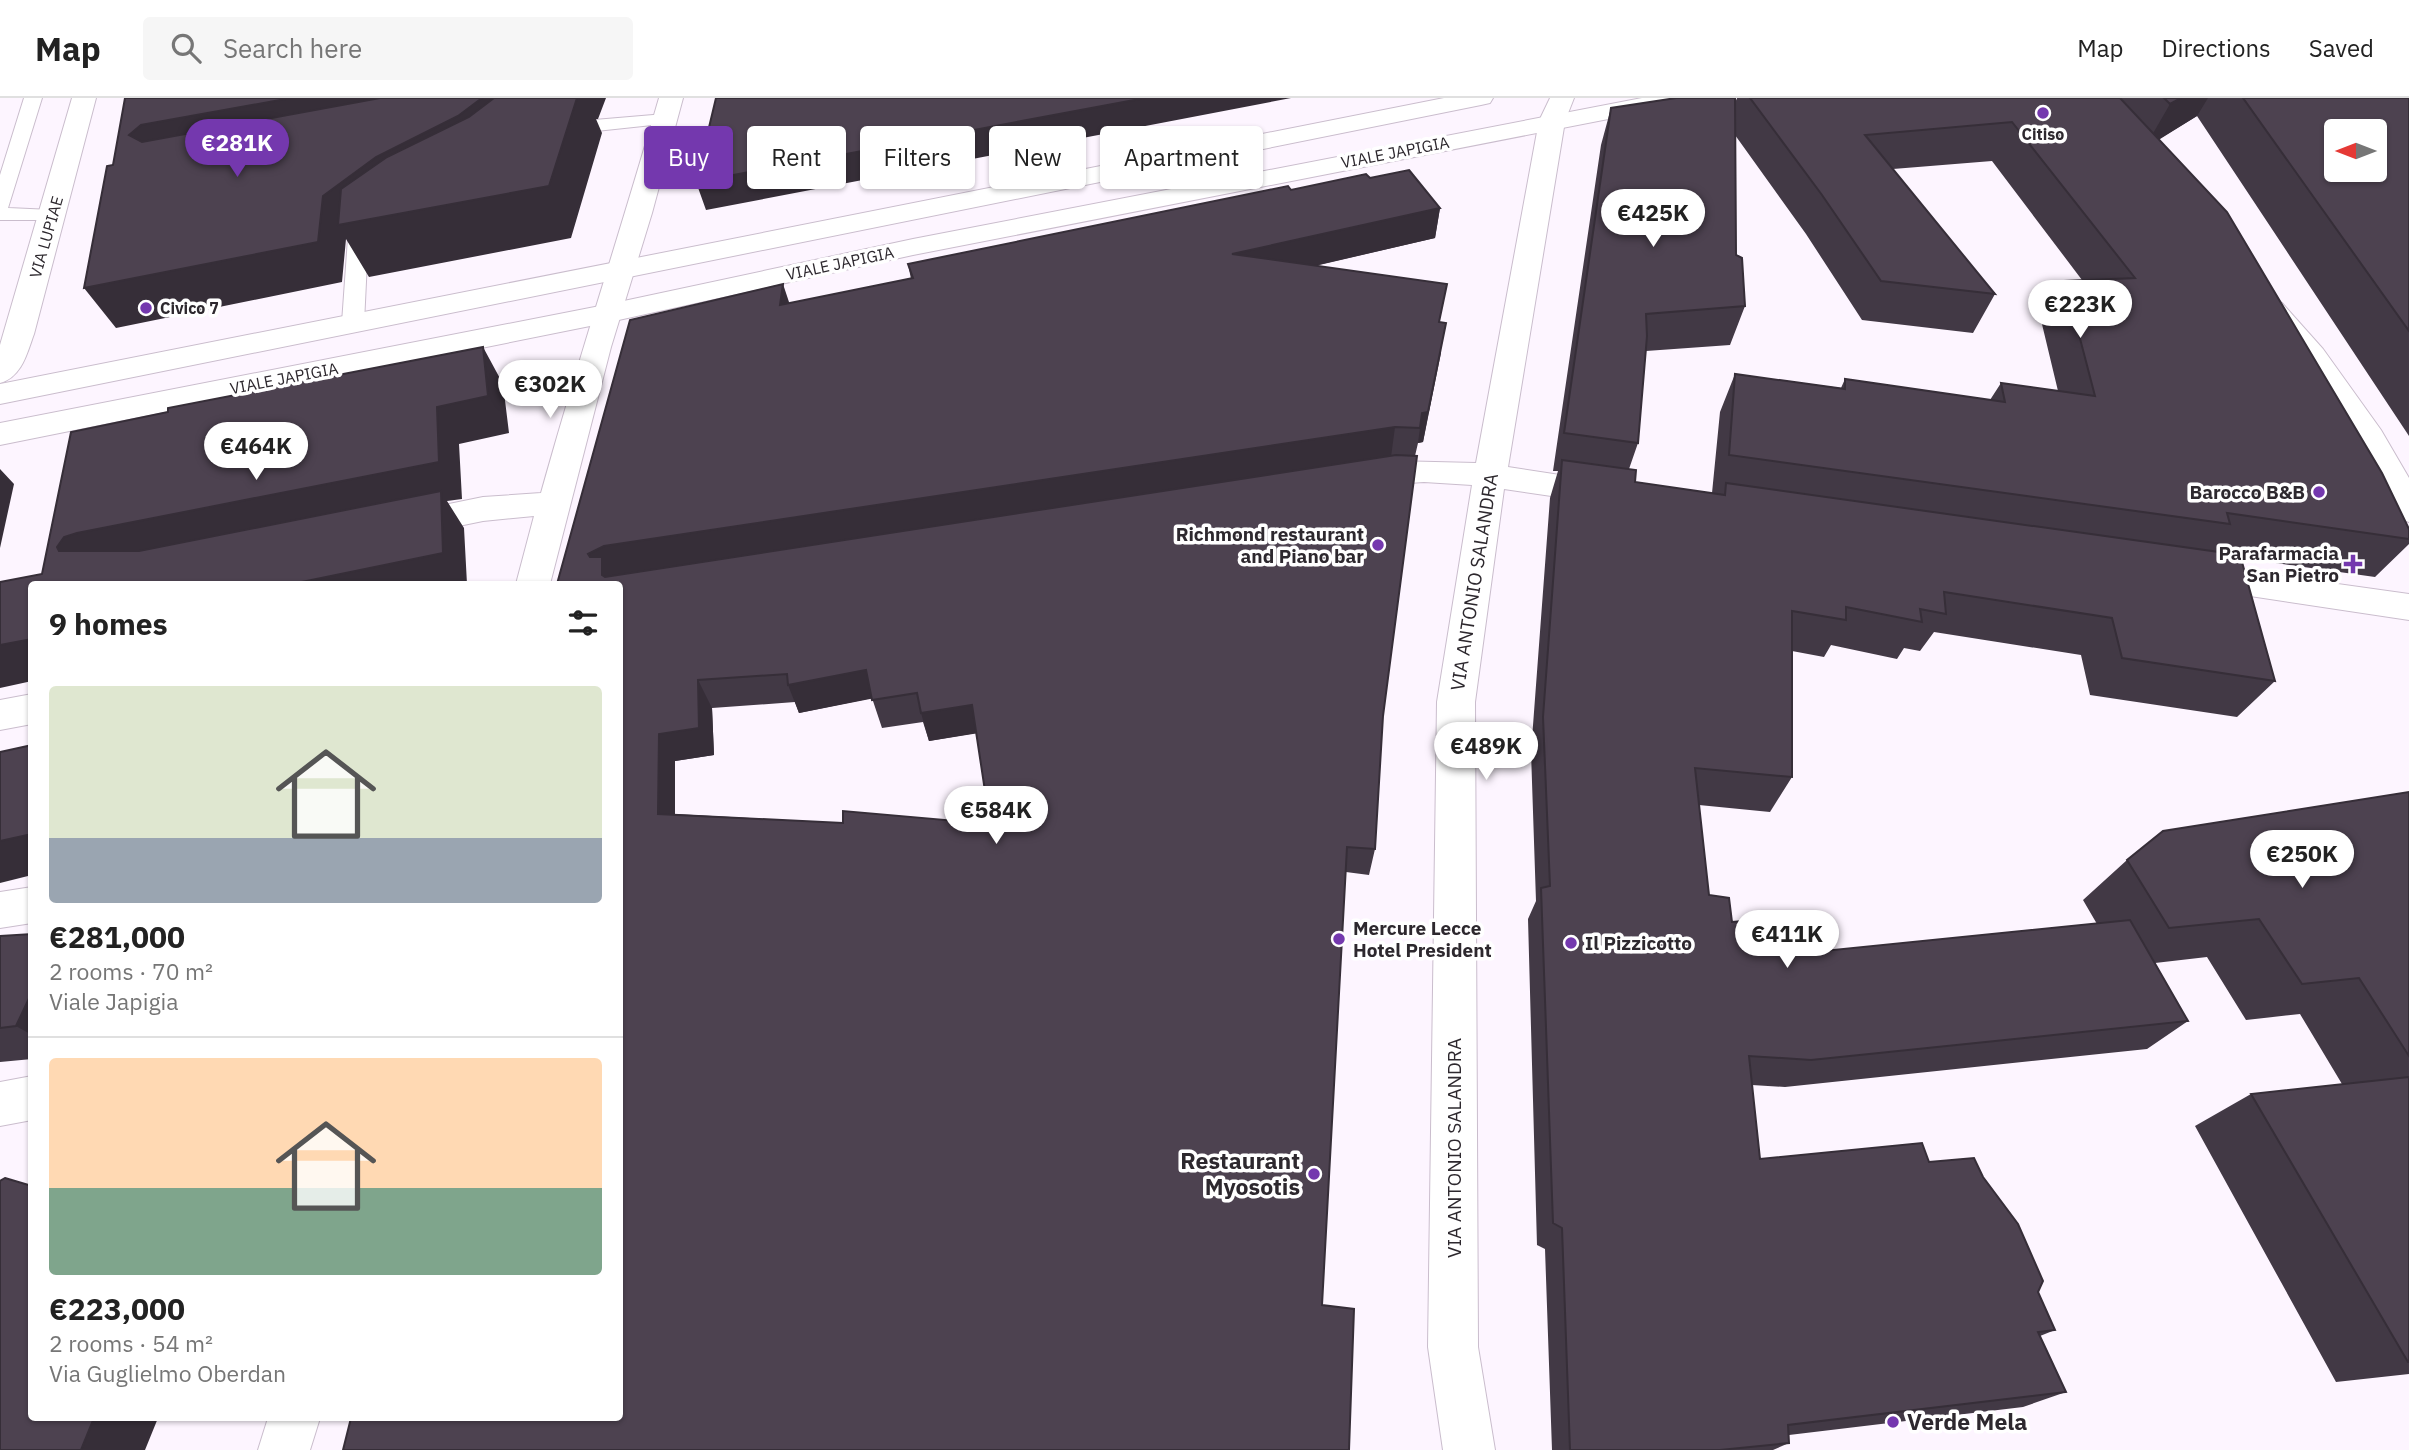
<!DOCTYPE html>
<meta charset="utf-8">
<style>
body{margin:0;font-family:"IBM Plex Sans",sans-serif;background:#f6f6f6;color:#222;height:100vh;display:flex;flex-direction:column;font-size:26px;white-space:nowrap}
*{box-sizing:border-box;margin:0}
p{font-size:23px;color:#767676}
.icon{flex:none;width:38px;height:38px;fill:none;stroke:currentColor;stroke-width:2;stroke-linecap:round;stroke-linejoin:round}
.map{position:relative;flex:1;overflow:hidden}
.sheet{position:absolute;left:28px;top:483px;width:595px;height:840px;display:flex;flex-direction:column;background:#fff;border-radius:7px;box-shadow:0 2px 5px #0004}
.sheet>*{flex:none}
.top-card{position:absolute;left:644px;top:28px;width:665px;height:63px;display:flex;gap:14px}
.needle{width:46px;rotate:270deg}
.controls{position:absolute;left:2324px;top:21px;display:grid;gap:14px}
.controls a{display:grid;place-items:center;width:63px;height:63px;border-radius:7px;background:#fff;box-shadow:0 2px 5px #0004;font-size:35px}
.price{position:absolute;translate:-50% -60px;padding:0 16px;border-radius:24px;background:#fff;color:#222;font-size:23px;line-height:46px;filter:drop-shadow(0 2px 4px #0008)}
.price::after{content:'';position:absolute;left:50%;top:42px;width:21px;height:16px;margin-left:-10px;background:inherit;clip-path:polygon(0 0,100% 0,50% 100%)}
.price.on{background:#7438ae;color:#fff}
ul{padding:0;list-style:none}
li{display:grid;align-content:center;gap:14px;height:371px;padding:0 21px}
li+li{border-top:2px solid #e0e0e0}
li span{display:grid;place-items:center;height:217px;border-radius:7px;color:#555}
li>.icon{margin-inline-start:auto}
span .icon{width:126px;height:126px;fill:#fffc;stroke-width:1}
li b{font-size:30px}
h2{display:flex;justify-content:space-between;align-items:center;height:84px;padding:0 21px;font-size:30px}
.tag{padding:0 24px;border-radius:7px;background:#fff;box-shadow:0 2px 5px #0004;font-size:24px;line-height:63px}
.tag.on{background:#7438ae;color:#fff}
header{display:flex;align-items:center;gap:42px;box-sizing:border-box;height:98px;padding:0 35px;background:#fff;border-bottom:2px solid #e0e0e0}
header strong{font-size:33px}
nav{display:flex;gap:38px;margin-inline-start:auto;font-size:24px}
.search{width:490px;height:63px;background:#f6f6f6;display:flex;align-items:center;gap:18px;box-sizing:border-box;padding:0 24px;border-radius:7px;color:#767676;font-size:26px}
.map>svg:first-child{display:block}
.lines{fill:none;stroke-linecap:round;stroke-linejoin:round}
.lane-casing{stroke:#cabdcd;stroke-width:2}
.street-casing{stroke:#cabdcd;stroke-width:2}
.primary-casing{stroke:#cabdcd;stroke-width:2}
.lane{fill:#fff;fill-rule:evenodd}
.street{fill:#fff;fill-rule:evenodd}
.primary{fill:#fff;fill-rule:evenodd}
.wall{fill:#423945;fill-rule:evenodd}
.shaded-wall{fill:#362e38}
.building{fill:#4d4250;stroke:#362e38;stroke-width:2;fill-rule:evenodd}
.poi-dot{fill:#7438ae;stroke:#fff;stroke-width:2.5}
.labels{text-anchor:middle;stroke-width:7;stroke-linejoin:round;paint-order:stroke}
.far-poi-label{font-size:16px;font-weight:bold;fill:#2d282e;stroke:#fff}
.far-street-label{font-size:16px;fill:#2d282e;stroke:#fff}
.poi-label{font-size:19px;font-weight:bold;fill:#2d282e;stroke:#fff;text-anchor:end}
.street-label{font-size:19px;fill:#2d282e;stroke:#fff}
.near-poi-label{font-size:23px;font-weight:bold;fill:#2d282e;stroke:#fff;text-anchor:end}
</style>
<header>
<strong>Map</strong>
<div class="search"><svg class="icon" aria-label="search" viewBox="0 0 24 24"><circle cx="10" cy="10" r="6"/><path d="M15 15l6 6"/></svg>Search here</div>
<nav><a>Map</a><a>Directions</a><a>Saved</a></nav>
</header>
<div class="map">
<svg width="2409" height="1352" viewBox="0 0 2409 1352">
<rect width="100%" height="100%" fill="#fdf5ff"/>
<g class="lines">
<g class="lane-casing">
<path id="lane" d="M 24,0 L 42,0 L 8,110 L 52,112 L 59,114 L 62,118 L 59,122 L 0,122 L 0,77 Z
M 665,16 L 671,17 L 674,21 L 671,25 L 559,37 L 550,31 L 559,25 Z
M 375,122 L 385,128 L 368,142 L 364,225 L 353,232 L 342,225 L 348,140 Z"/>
</g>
<g class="street-casing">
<path id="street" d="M 72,0 L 96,0 L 34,236 C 27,255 22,279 0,285 L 0,247 Z
M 659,0 L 683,0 L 652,115 L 611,249 L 550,486 L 516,486 L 534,418 L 483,423 L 405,439 L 393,435 L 388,427 L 393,419 L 405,415 L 483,399 L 541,395 C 578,262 621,132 659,0 Z
M 1550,0 L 1574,0 L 1565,23 L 1508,369 L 1606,384 L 1618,387 L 1622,395 L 1618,403 L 1606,406 L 1504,391 L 1475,604 L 1478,1249 L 1495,1352 L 1443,1352 L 1428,1249 L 1437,604 L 1472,387 L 1424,384 L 1364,388 L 1353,385 L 1348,377 L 1353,369 L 1394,363 L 1476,365 L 1539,23 Z
M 2272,202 L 2282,205 L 2323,251 L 2381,332 L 2409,380 L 2409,424 L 2397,420 L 2337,313 L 2258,211 L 2262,205 Z
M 2196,466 L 2409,496 L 2409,522 L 2184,488 L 2179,479 L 2184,470 Z
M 32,596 L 32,626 L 0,632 L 0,602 Z
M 32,789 L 32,825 L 0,830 L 0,794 Z
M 32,978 L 32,1022 L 0,1028 L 0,984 Z
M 268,1320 L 320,1320 L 310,1352 L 258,1352 Z"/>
</g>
<g class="primary-casing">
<path id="primary" d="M 1444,0 L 1493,0 L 1490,5 L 1481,7 L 0,306 L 0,286 Z
M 1642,0 L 1692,0 L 1689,5 L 1680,7 L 913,157 L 605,225 L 0,347 L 0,325 L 605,207 L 913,141 Z"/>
</g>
<use href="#lane" class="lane"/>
<use href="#street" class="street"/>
<use href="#primary" class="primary"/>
</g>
<path class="wall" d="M 1737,0 L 2409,0 L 2409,338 L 2197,18 L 2159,41 L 2409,431 L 2409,446 L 2375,479 L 2240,460 L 2275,583 L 2237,619 L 2090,597 L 2081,557 L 1934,534 L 1920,553 L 1904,550 L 1897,561 L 1831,547 L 1824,559 L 1792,553 L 1792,679 L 1770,714 L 1699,707 L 1709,797 L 1732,824 L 1794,856 L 2097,826 L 2083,802 L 2127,762 L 2409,694 L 2409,1276 L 2336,1284 L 2195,1028 L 2251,996 L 2342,986 L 2300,916 L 2246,922 L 2207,859 L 2155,865 L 2188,923 L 2147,951 L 1785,989 L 1752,987 L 1760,1061 L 1929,1064 L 2038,1194 L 2055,1232 L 2040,1238 L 2066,1294 L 2023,1309 L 1789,1337 L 1789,1345 L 1773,1352 L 1552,1352 L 1545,1151 L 1537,1147 L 1528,821 L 1536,803 L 1531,654 L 1550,400 L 1558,373 L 1553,373 L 1601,47 L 1611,10 L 1735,5 ZM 1735,37 L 1806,136 L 1862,222 L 1973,235 L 1995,196 L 1893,71 L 1992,63 L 2082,182 L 2065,183 L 2041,222 L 2058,293 L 2001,285 L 1990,302 L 1845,281 L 1841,290 L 1735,276 L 1720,314 L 1712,395 L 1635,384 L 1629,371 L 1638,345 L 1646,253 L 1730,247 L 1745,208 L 1736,157 Z
M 1370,80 L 1440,110 L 1435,140 L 1315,168 L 1440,224 L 1441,255 L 1423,344 L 1418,345 L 1415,358 L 1383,618 L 1375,751 L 1369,777 L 1346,774 L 343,1352 L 620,486 L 789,205 L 911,181 L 908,166 L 1291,92 ZM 872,600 L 882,630 L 923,624 L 929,643 L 976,635 L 990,726 L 843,725 L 675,716 L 675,663 L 714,657 L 712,610 L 795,604 L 799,615 Z
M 32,836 L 32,961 L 0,964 L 0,838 Z"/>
<path class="shaded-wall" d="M 291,0 L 429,0 L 169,67 L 129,37 L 141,27 Z
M 482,0 L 606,0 L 598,21 L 596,21 L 602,35 L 571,140 L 369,179 L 346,141 L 342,184 L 116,230 L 84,190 L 323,98 L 376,59 Z
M 1145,0 L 1291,0 L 706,112 L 696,84 Z
M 2181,0 L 2208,0 L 2197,18 L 2144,51 L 2170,6 Z
M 1440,110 L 1435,140 L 1231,187 L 1232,156 Z
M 783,186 L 793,216 L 780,207 Z
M 1446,225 L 1423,344 L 1418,345 L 1422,315 Z
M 483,249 L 503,286 L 509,335 L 459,346 L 462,401 L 447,403 L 464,430 L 467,486 L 292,486 L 111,470 L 59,453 L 57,449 L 64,439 L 437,309 Z
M 1395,329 L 1391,359 L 603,485 L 588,456 L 604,448 Z
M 0,371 L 14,386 L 0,450 Z
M 32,541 L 32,583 L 0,590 L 0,547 Z
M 866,572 L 875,600 L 799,615 L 788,587 Z
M 698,582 L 712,610 L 714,657 L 675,663 L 675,742 L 658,716 L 659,636 Z
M 972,607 L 979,635 L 929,643 L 921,615 Z
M 32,736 L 32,777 L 0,785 L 0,743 Z
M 32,894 L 32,937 L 16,928 Z
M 94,1320 L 158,1320 L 145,1352 L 81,1352 Z"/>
<path class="building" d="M 125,0 L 291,0 L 141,27 L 129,37 L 142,44 L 380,0 L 482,0 L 458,18 L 376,59 L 323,98 L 318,144 L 84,190 L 107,68 L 113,67 Z
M 494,0 L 577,0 L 549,88 L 338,127 L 341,91 L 387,59 L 469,19 Z
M 716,0 L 1145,0 L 696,84 Z
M 1676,0 L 1735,0 L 1736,157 L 1742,160 L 1745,208 L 1646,216 L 1647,238 L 1638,345 L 1564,335 L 1611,10 Z
M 1750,0 L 2120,0 L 2227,114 L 2382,375 L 2409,431 L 2409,441 L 2227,415 L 2230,426 L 1729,357 L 1735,276 L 1845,291 L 1845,281 L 2005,304 L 2001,285 L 2095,298 L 2065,183 L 2135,180 L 2012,24 L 1865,37 L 1995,196 L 1881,183 L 1822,97 Z
M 2164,0 L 2181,0 L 2170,6 Z
M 2243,0 L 2409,0 L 2409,233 ZM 2336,33 L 2375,33 L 2375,72 L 2336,72 Z
M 1409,72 L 1440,110 L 1232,156 L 1447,186 L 1439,224 L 1446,225 L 1428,314 L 1422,315 L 1420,330 L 1395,329 L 604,448 L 588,456 L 590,459 L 602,459 L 602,477 L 605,479 L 1396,357 L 1417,358 L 1383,618 L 1375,751 L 1347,749 L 1322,1207 L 1354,1211 L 1349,1352 L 343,1352 L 351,1320 L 620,1320 L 620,486 L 557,486 L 630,222 L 783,186 L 780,207 L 913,180 L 908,166 L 1288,88 L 1291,92 L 1366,76 L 1370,80 ZM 866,572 L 872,602 L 917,595 L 921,615 L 972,607 L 990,726 L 843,713 L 843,725 L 658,716 L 659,636 L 699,630 L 698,582 L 787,576 L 788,587 Z
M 483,249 L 488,298 L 437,309 L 439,364 L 77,435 L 64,439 L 57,449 L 59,453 L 139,453 L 441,393 L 443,455 L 292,486 L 32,486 L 32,541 L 0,547 L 0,484 L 42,476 L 71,334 L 168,314 L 168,310 Z
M 1562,362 L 1636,372 L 1635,384 L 1725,397 L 1726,385 L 2240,457 L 2275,583 L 2122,560 L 2112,520 L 1944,494 L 1946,516 L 1920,511 L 1922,524 L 1846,509 L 1846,522 L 1792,513 L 1792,679 L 1695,670 L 1709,797 L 1729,800 L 1732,824 L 1787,819 L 1794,856 L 2130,822 L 2188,923 L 1811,962 L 1749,958 L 1760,1061 L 1922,1045 L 1929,1064 L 1974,1060 L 1983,1079 L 2018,1126 L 2043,1183 L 2038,1194 L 2055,1232 L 2038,1234 L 2066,1294 L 1788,1327 L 1789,1345 L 1720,1352 L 1570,1352 L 1562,1130 L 1553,1125 L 1541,790 L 1550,788 L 1543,619 Z
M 32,647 L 32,736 L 0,743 L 0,654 Z
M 2409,694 L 2409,958 L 2359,880 L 2302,886 L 2259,821 L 2169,830 L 2127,762 L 2163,733 Z
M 32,836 L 32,894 L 16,928 L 0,930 L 0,838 Z
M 2409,979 L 2409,1264 L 2408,1264 L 2251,996 Z
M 5,1080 L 32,1088 L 32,1320 L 94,1320 L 81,1352 L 0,1352 L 0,1083 Z"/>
<g class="poi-dot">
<circle cx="2043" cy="15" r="7"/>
<circle cx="146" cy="210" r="7"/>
<circle cx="2319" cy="394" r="7"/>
<circle cx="1378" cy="447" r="7"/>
<path d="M2349.5 455.5h7v7h7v7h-7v7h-7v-7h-7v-7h7z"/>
<circle cx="1339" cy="841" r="7"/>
<circle cx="1571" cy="845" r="7"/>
<circle cx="1314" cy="1076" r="7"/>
<circle cx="1893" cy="1324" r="7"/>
</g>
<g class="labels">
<g class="far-poi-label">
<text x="2043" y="42">Citiso</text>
<text x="160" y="216" text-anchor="start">Civico 7</text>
</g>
<g class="far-street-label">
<text transform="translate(1395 54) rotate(-11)" y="6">VIALE JAPIGIA</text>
<text transform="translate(46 139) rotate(-74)" y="6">VIA LUPIAE</text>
<text transform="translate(840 165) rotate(-12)" y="6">VIALE JAPIGIA</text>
<text transform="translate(284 280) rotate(-11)" y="6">VIALE JAPIGIA</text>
</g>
<g class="poi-label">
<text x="2305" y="401">Barocco B&amp;B</text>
<text x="1364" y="443">Richmond restaurant<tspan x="1364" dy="22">and Piano bar</tspan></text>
<text x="2339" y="462">Parafarmacia<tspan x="2339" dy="22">San Pietro</tspan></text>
<text x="1353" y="837" text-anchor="start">Mercure Lecce<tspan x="1353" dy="22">Hotel President</tspan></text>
<text x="1585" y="852" text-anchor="start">Il Pizzicotto</text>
</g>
<g class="street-label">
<text transform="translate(1474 484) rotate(-81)" y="7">VIA ANTONIO SALANDRA</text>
<text transform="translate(1454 1050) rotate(-90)" y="7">VIA ANTONIO SALANDRA</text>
</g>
<g class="near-poi-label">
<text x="1300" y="1071">Restaurant<tspan x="1300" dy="26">Myosotis</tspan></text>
<text x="1907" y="1332" text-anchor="start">Verde Mela</text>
</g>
</g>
</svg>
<div class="controls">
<a><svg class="needle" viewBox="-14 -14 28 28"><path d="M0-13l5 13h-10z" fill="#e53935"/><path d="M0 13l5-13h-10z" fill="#767676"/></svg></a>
</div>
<b class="price on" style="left:237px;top:81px">€281K</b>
<b class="price" style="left:1653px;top:151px">€425K</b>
<b class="price" style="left:2080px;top:242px">€223K</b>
<b class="price" style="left:550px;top:322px">€302K</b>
<b class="price" style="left:256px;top:384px">€464K</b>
<b class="price" style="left:1486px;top:684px">€489K</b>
<b class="price" style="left:996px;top:748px">€584K</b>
<b class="price" style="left:2302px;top:792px">€250K</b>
<b class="price" style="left:1787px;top:872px">€411K</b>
<div class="top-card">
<a class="tag on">Buy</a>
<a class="tag">Rent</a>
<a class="tag">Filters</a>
<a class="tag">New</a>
<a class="tag">Apartment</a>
</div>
<section class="sheet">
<h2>9 homes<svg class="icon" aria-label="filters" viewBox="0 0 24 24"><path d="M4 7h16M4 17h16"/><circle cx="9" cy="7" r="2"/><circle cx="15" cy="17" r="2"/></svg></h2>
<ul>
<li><span style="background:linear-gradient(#dfe7d0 70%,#9aa5b1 0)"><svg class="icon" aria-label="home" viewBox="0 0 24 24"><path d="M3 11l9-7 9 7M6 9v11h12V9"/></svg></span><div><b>€281,000</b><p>2 rooms · 70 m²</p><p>Viale Japigia</p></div></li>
<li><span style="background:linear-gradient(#ffd9b3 60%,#7fa58c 0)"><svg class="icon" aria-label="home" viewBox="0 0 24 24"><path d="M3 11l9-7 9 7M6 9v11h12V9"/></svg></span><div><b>€223,000</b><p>2 rooms · 54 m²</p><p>Via Guglielmo Oberdan</p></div></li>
</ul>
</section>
</div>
